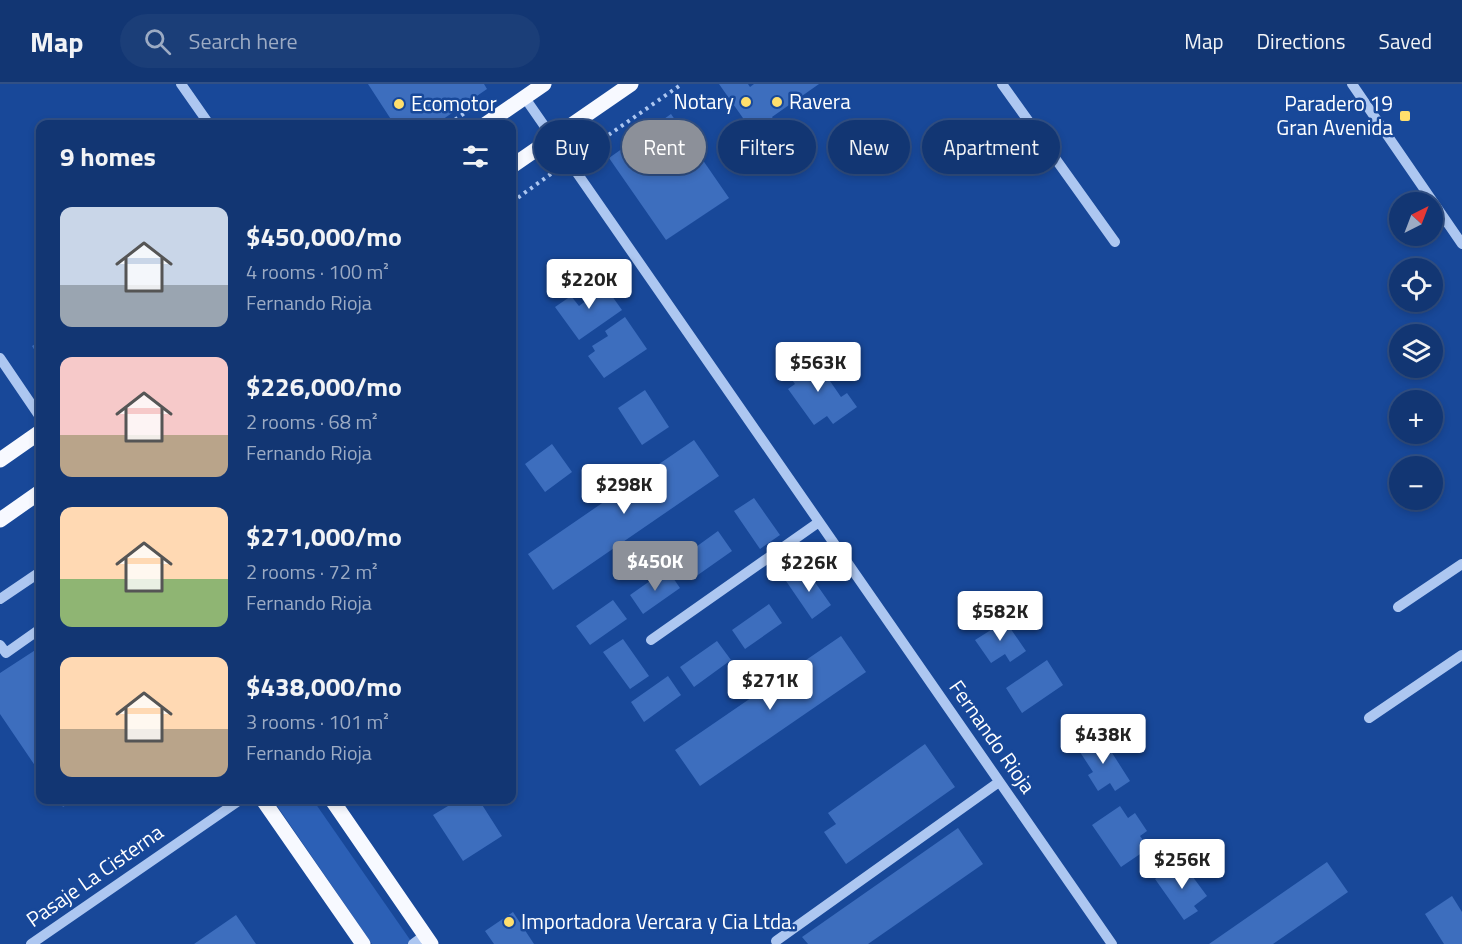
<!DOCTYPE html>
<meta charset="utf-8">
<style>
body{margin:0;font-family:"Titillium Web",sans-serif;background:#1b3e78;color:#f1f3f6;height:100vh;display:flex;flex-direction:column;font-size:22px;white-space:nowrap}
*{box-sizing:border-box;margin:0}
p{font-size:20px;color:#9cabc4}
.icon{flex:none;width:33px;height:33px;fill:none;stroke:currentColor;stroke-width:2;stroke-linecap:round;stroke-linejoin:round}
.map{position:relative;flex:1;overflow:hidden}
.drawer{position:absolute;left:36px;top:36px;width:480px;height:684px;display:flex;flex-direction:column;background:#123673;border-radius:12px;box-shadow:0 3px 9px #0003,0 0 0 2px #315085}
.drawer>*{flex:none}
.hud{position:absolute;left:534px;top:36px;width:570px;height:54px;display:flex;gap:12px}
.needle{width:39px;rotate:42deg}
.buttons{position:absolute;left:1389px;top:108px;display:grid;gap:12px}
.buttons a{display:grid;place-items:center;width:54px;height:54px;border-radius:50%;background:#123673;box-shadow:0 3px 9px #0003,0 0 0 2px #315085;font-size:30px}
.price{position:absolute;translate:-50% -51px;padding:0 14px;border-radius:6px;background:#fff;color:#222;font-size:20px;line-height:39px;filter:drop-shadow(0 2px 3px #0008)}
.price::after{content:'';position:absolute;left:50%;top:36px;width:18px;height:14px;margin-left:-9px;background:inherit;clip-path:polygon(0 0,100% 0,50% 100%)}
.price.selected{background:#8c9099;color:#fff}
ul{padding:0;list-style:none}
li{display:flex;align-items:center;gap:18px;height:150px;padding:0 24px}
li span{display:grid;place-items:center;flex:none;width:168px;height:120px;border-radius:12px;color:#555}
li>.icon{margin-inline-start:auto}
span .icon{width:72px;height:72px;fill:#fffc;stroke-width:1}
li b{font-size:26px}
h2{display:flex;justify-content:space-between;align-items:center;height:72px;padding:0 24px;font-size:26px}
.pill{padding:0 21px;border-radius:27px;background:#123673;box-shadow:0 3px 9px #0003,0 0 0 2px #315085;font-size:21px;line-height:54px}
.pill.selected{background:#8c9099;color:#fff}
header{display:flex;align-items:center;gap:36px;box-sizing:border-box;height:84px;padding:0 30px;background:#123673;border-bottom:2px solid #315085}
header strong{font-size:28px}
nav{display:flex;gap:33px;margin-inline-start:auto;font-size:21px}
.search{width:420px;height:54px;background:#1b3e78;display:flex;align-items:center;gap:15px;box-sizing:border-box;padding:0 21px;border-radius:33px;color:#9cabc4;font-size:22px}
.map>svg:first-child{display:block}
.green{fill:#2c60b6}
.building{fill:#3d6ebe}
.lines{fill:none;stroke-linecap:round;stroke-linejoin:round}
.path{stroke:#adc7f1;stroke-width:4;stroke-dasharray:3 4.5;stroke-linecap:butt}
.minor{stroke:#adc7f1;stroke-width:10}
.major{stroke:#f7f9ff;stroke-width:15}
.poi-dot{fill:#ffdf6d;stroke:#184899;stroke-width:2}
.labels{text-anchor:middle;stroke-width:5;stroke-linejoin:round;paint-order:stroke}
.poi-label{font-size:21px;fill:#fff;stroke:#184899;text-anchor:start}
.street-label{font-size:21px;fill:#fff;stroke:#184899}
</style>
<header>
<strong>Map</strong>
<div class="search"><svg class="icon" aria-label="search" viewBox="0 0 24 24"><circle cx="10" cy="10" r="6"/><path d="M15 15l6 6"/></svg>Search here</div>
<nav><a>Map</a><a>Directions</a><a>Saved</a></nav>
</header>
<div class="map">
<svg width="1462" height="860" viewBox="0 0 1462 860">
<rect width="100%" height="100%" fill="#184899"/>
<path class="green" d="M 273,716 L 313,716 L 413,860 L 372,860 Z"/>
<path class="building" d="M 368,0 L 484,0 L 487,5 L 436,40 L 394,40 Z
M 719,0 L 748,0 L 750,3 L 754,0 L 819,0 L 772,33 L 777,41 L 757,54 Z
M 671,30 L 729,114 L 666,156 L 609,74 Z
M 599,194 L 622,226 L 579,256 L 555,223 L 571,212 L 579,222 L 587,216 L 580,207 Z
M 625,233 L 647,265 L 604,294 L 588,272 L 595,267 L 592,262 L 608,252 L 605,247 Z
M 40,257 L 40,275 L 32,262 Z
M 812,271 L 841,313 L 847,309 L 857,323 L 833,340 L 827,332 L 814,341 L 788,305 L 795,300 L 787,289 Z
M 645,306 L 669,343 L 642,361 L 618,324 Z
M 694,356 L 719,392 L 553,506 L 528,470 Z
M 552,360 L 572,388 L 545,408 L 525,380 Z
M 754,414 L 780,451 L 760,465 L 734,427 Z
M 718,447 L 732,467 L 695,493 L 682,473 Z
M 805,484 L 831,521 L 812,535 L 786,497 Z
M 667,485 L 680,504 L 643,530 L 630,511 Z
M 613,516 L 627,535 L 590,561 L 576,542 Z
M 769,520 L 782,539 L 745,565 L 732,546 Z
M 986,533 L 1006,538 L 1026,567 L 1010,578 L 1005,570 L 991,579 L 975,556 L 994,544 Z
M 841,552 L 866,588 L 700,702 L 675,666 Z
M 623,555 L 649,592 L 630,605 L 603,568 Z
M 717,557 L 731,576 L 694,603 L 680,583 Z
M 40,563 L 40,689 L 0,630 L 0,589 Z
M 1047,576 L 1063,601 L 1022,629 L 1006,604 Z
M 668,592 L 681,611 L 644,638 L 631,618 Z
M 1100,650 L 1130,697 L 1115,707 L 1110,699 L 1098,707 L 1088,691 L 1093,688 L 1078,665 Z
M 925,660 L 955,703 L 846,780 L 824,748 L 836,740 L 828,729 Z
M 59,716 L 74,716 L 63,723 Z
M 458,716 L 479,716 L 502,752 L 463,777 L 433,731 Z
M 1120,722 L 1128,734 L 1135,729 L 1147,747 L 1140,752 L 1149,764 L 1121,783 L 1092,741 Z
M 958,744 L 983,780 L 868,860 L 808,860 L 802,853 Z
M 1181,777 L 1207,812 L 1194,822 L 1198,827 L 1184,836 L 1155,795 Z
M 1327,778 L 1348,808 L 1273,860 L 1209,860 Z
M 1452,812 L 1462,828 L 1462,860 L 1444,860 L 1425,830 Z
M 513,828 L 534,860 L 494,860 L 485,847 Z
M 236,831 L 256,860 L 194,860 Z"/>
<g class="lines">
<path class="path" d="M 449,40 L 469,26
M 584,68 L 682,0
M 512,118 L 555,87"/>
<path class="minor" d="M 181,0 L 209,40
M 1002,0 L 1115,158
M 1352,0 L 1462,160
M 525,14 L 1112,860
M 0,274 L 40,333
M 0,515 L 40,488
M 1398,523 L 1462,480
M 651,556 L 819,438
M 0,561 L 6,569 L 40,545
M 1369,634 L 1462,571
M 776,857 L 999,698
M 31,860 L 240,716
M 413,860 L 425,851"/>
<path class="major" d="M 486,40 L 544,0
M 512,82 L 631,0
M 0,376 L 40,348
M 0,436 L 40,408
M 263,716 L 363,860
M 332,716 L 431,860"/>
</g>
<g class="poi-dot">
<circle cx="746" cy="18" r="6"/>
<circle cx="777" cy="18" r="6"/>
<circle cx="399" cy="20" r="6"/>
<rect x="1399" y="26" width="12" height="12" rx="3"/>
<circle cx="509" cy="838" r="6"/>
</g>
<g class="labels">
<g class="poi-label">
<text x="734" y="25" text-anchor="end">Notary</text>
<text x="789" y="25">Ravera</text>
<text x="411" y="27">Ecomotor</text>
<text x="1393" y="27" text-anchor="end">Paradero 19<tspan x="1393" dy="24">Gran Avenida</tspan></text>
<text x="521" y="845">Importadora Vercara y Cia Ltda.</text>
</g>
<g class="street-label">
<text transform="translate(992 653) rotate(55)" y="7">Fernando Rioja</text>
<text transform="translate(95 792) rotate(-35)" y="7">Pasaje La Cisterna</text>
</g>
</g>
</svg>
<div class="buttons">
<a><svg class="needle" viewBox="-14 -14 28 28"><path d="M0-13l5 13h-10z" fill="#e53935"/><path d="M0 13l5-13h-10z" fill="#9cabc4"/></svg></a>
<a><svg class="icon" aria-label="locate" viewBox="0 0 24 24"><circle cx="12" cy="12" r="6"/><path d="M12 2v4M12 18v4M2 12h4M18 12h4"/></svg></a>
<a><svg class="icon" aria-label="layers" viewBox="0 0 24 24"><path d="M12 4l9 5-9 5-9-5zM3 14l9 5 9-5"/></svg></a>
<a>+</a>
<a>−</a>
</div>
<b class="price" style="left:589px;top:226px">$220K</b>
<b class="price" style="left:818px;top:309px">$563K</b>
<b class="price" style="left:624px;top:431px">$298K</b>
<b class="price selected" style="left:655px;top:508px">$450K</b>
<b class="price" style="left:809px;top:509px">$226K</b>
<b class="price" style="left:1000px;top:558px">$582K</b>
<b class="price" style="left:770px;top:627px">$271K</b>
<b class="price" style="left:1103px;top:681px">$438K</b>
<b class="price" style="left:1182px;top:806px">$256K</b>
<div class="hud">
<a class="pill">Buy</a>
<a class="pill selected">Rent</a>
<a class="pill">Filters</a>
<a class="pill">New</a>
<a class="pill">Apartment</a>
</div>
<section class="drawer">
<h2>9 homes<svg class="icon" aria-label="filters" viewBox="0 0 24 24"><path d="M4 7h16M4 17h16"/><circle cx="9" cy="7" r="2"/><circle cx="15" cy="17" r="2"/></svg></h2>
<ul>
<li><span style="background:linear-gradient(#c9d6e8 65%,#9aa5b1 0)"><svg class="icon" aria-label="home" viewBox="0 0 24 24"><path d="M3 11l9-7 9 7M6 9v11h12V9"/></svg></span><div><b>$450,000/mo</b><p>4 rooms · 100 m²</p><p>Fernando Rioja</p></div></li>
<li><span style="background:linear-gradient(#f6c9c9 65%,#b9a48a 0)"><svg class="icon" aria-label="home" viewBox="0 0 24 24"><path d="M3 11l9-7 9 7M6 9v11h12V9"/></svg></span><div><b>$226,000/mo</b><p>2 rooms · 68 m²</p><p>Fernando Rioja</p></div></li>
<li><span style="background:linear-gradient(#ffd9b3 60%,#8fb573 0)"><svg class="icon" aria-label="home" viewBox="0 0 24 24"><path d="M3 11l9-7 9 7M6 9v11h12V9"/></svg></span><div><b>$271,000/mo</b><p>2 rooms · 72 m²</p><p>Fernando Rioja</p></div></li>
<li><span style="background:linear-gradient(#ffd9b3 60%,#b9a48a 0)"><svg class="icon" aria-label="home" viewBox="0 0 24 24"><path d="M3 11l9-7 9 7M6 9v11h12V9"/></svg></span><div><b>$438,000/mo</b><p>3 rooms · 101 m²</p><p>Fernando Rioja</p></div></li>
</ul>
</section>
</div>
